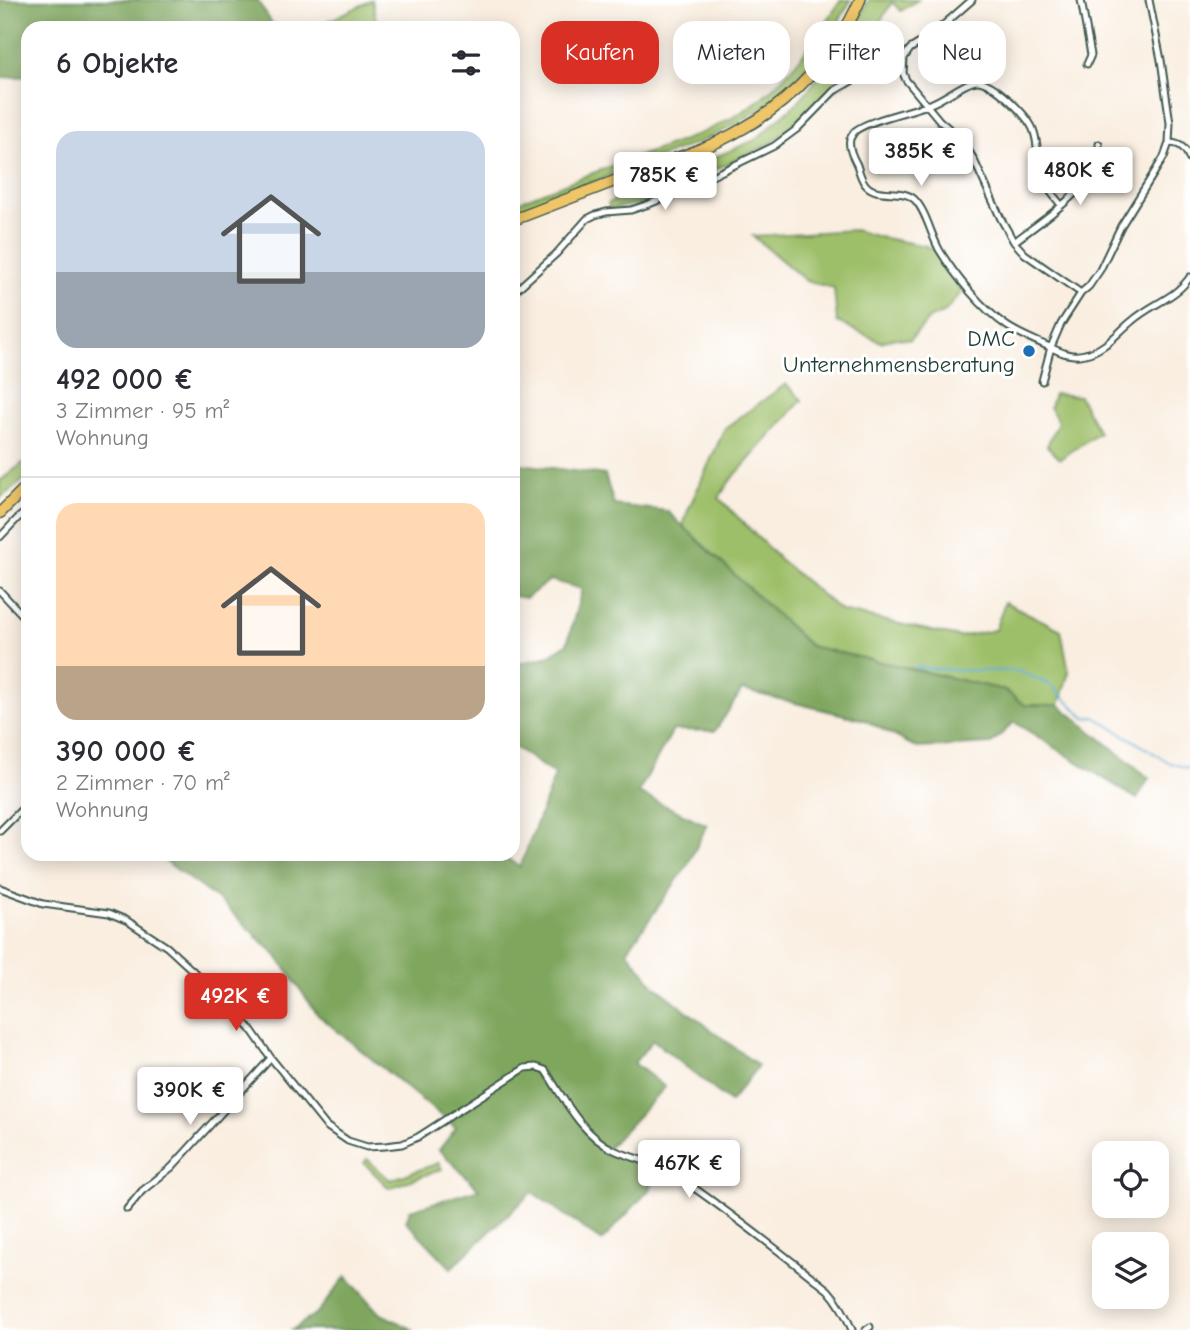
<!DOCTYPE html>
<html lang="de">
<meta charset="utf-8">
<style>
body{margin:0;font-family:"Comic Neue",sans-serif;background:#f2f2f3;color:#2b2b33;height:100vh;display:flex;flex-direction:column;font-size:26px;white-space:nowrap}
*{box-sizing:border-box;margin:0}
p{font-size:23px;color:#7c7c81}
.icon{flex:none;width:38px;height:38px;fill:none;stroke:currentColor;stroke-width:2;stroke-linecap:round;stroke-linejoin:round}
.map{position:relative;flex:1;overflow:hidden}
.drawer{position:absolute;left:21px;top:21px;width:499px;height:840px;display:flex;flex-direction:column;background:#fff;border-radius:21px;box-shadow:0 4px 18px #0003}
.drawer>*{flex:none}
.hud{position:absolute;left:541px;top:21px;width:544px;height:63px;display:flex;gap:14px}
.buttons{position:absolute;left:1092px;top:1141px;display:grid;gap:14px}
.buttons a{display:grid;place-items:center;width:77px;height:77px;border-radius:14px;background:#fff;box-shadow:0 4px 18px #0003;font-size:35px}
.price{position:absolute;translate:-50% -60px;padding:0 16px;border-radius:7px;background:#fff;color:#222;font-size:23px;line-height:46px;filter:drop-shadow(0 2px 4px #0008)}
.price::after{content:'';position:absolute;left:50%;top:42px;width:21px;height:16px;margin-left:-10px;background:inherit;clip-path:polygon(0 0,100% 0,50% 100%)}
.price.selected{background:#d93025;color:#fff}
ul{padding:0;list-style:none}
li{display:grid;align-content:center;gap:14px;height:371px;padding:0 35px}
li+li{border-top:2px solid #e1e1e2}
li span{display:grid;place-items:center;height:217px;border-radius:21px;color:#555}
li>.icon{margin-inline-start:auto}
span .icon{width:126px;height:126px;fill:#fffc;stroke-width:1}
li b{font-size:30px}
h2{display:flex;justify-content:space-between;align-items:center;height:84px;padding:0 35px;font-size:30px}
.pill{padding:0 24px;border-radius:21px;background:#fff;box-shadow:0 4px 18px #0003;font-size:24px;line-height:63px}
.pill.selected{background:#d93025;color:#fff}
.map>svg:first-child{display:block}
.green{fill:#9ebf69;stroke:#5e7e4e;stroke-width:2}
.forest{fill:#7ea65d;stroke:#4e7248;stroke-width:2}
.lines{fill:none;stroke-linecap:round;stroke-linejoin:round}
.stream{stroke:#5daed8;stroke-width:2}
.street-casing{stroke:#40584e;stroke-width:9}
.highway-casing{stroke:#40584e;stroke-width:13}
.street{stroke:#fff;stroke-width:5}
.highway{stroke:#eec569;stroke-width:10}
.poi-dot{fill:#1f6fb2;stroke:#fff;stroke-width:2.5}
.labels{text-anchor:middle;stroke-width:6;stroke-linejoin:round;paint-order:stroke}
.poi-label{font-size:23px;fill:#1f3d34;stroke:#fff;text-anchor:end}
</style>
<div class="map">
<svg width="1190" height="1330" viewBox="0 0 1190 1330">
<rect width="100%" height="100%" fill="#fff"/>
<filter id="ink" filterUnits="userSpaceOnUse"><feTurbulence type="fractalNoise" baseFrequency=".0143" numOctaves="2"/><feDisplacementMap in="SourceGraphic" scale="14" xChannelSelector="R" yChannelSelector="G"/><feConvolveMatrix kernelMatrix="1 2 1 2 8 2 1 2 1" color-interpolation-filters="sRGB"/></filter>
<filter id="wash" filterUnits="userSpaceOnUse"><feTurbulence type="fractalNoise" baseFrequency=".00686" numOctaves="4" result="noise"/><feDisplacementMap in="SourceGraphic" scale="28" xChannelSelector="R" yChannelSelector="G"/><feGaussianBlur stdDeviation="1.57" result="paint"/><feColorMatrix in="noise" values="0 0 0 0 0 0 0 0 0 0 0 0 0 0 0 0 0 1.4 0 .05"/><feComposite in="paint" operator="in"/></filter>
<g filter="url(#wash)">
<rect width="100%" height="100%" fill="#f9eee0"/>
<path class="green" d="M 372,0 L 376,20 L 359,28 L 314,28 Z
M 841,0 L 851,0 C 830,39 804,76 768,103 C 724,137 669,153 618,172 C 583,185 548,199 513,212 L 513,204 C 551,189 590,174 628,160 C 670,145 720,130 755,103 C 790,76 817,37 841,0 Z
M 869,0 L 918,0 L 901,11 L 892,2 L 874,32 L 860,50 L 867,67 L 830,93 L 818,106 L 770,144 L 643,203 L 610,209 L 608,203 L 755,140 L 798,102 L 842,49 Z
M 854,230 L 879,237 L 926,246 L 936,251 L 965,288 L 944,313 L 930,318 L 910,340 L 895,338 L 881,342 L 837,322 L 834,288 L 806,281 L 753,236 Z
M 786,384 L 802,400 L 729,482 L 719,498 L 779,559 L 841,611 L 959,637 L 995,630 L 1005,602 L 1061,630 L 1069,672 L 1059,705 L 1024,705 L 1004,690 L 810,646 L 683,526 L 688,510 L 725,428 Z
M 1054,394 L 1079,396 L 1099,432 L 1060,459 L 1047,446 L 1058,422 L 1050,407 Z
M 28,459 L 28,477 L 0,498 L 0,481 Z
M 367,1159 L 390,1180 L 439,1163 L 442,1169 L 389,1188 L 364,1163 Z"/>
<path class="forest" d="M 0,0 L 257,0 L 275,28 L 28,28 L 28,76 L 0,78 Z
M 513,463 L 605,475 L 614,505 L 667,511 L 810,646 L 1004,690 L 1025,705 L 1059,705 L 1149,778 L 1137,799 L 1014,722 L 991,744 L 917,748 L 865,720 L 742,690 L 715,731 L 673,730 L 638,793 L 707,825 L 687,866 L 627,951 L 655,986 L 758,1066 L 730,1102 L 653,1040 L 634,1063 L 665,1087 L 605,1151 L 657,1172 L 650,1189 L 602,1241 L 532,1192 L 451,1268 L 406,1221 L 410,1210 L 479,1189 L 439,1150 L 456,1128 L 318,1015 L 276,955 L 222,903 L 156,854 L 500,854 L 520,867 L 555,775 L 513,746 L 513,665 L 546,657 L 567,644 L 582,589 L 550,580 L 526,598 L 513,596 Z
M 346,1276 L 379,1313 L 414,1330 L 292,1330 L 318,1312 Z"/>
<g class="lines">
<path class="stream" d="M 915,667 L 954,670 L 1019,671 L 1052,686 L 1085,718 L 1095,717 L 1170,763 L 1190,769"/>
</g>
</g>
<g filter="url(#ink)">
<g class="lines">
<g class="street-casing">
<path id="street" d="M 972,0 L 932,35 L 910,49 L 904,58 L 903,73 L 906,80 L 940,121 L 961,139 L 973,158 L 1001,219 L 1014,242 L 1025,254 L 1081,293
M 1081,0 L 1091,55 L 1087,64
M 1169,143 C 1181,143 1186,149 1190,160
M 1061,205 C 1055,197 1047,189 1043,179 C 1037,164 1039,147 1034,132 C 1030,117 993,81 977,81 C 966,81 943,100 930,104 C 913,111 868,120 855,131 C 853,133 851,137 850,139 C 848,148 853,157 857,165 C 859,171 861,179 865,184 C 877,199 900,187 914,199 C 926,210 931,236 940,251 C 956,277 982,309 1007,326 C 1019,334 1032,339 1045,345 C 1059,351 1069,358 1085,354 C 1105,350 1117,333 1132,321 C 1151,304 1176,298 1190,277
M 1014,242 C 1042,220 1102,184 1099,144
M 513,293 L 556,254 L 587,219 L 595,215 L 606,212 L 631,210 L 649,204 L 681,191 L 774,146 L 797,129 L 834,91 L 888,60 L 904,58
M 1042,381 L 1051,347 L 1061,324 L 1081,293 L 1089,286 L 1100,270 L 1121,226 L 1164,157 L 1169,143 L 1170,123 L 1161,60 L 1149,0
M 0,537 L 18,518 L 28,510
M 0,591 L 28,621
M 0,831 L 28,803
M 0,888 L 43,904 L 109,913 L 126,920 L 167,947 L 192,970 L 250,1028 L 271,1058 L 326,1126 L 348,1141 L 367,1147 L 385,1146 L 402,1144 L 418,1137 L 525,1068 L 536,1067 L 545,1070 C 564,1099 582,1135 614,1150 C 633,1159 656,1162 674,1174 C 727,1210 778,1250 828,1290 C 839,1302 846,1315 852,1330
M 127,1209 L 142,1191 L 172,1167 L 271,1058
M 866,1330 L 870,1327"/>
</g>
<g class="highway-casing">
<path id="highway" d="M 513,220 C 555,204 597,188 638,172 C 674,159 710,148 742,129 C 793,101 837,53 860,0
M 0,513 L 28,485"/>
</g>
<use href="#street" class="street"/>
<use href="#highway" class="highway"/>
</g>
</g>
<circle class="poi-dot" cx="1029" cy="351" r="7"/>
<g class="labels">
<g class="poi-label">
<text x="1015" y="346">DMC<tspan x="1015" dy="26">Unternehmensberatung</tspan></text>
</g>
</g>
</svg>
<div class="buttons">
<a><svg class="icon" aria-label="locate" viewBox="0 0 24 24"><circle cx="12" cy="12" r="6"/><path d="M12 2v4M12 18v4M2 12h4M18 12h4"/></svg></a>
<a><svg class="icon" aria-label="layers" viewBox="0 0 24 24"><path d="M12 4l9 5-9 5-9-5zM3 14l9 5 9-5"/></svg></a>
</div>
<b class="price" style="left:921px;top:188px">385K €</b>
<b class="price" style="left:1080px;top:207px">480K €</b>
<b class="price" style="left:665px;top:212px">785K €</b>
<b class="price selected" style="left:236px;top:1033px">492K €</b>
<b class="price" style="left:190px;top:1127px">390K €</b>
<b class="price" style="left:689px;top:1200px">467K €</b>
<div class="hud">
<a class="pill selected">Kaufen</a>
<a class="pill">Mieten</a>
<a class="pill">Filter</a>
<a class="pill">Neu</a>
</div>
<section class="drawer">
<h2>6 Objekte<svg class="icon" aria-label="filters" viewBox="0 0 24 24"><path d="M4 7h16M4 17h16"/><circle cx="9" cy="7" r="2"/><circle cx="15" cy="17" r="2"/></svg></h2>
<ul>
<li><span style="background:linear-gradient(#c9d6e8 65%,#9aa5b1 0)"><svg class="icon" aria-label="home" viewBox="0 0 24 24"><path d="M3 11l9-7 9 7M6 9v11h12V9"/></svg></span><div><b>492 000 €</b><p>3 Zimmer · 95 m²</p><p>Wohnung</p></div></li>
<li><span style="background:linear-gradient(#ffd9b3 75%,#b9a48a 0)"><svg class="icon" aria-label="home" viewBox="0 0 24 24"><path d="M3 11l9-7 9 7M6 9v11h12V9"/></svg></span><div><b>390 000 €</b><p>2 Zimmer · 70 m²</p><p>Wohnung</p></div></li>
</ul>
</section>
</div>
